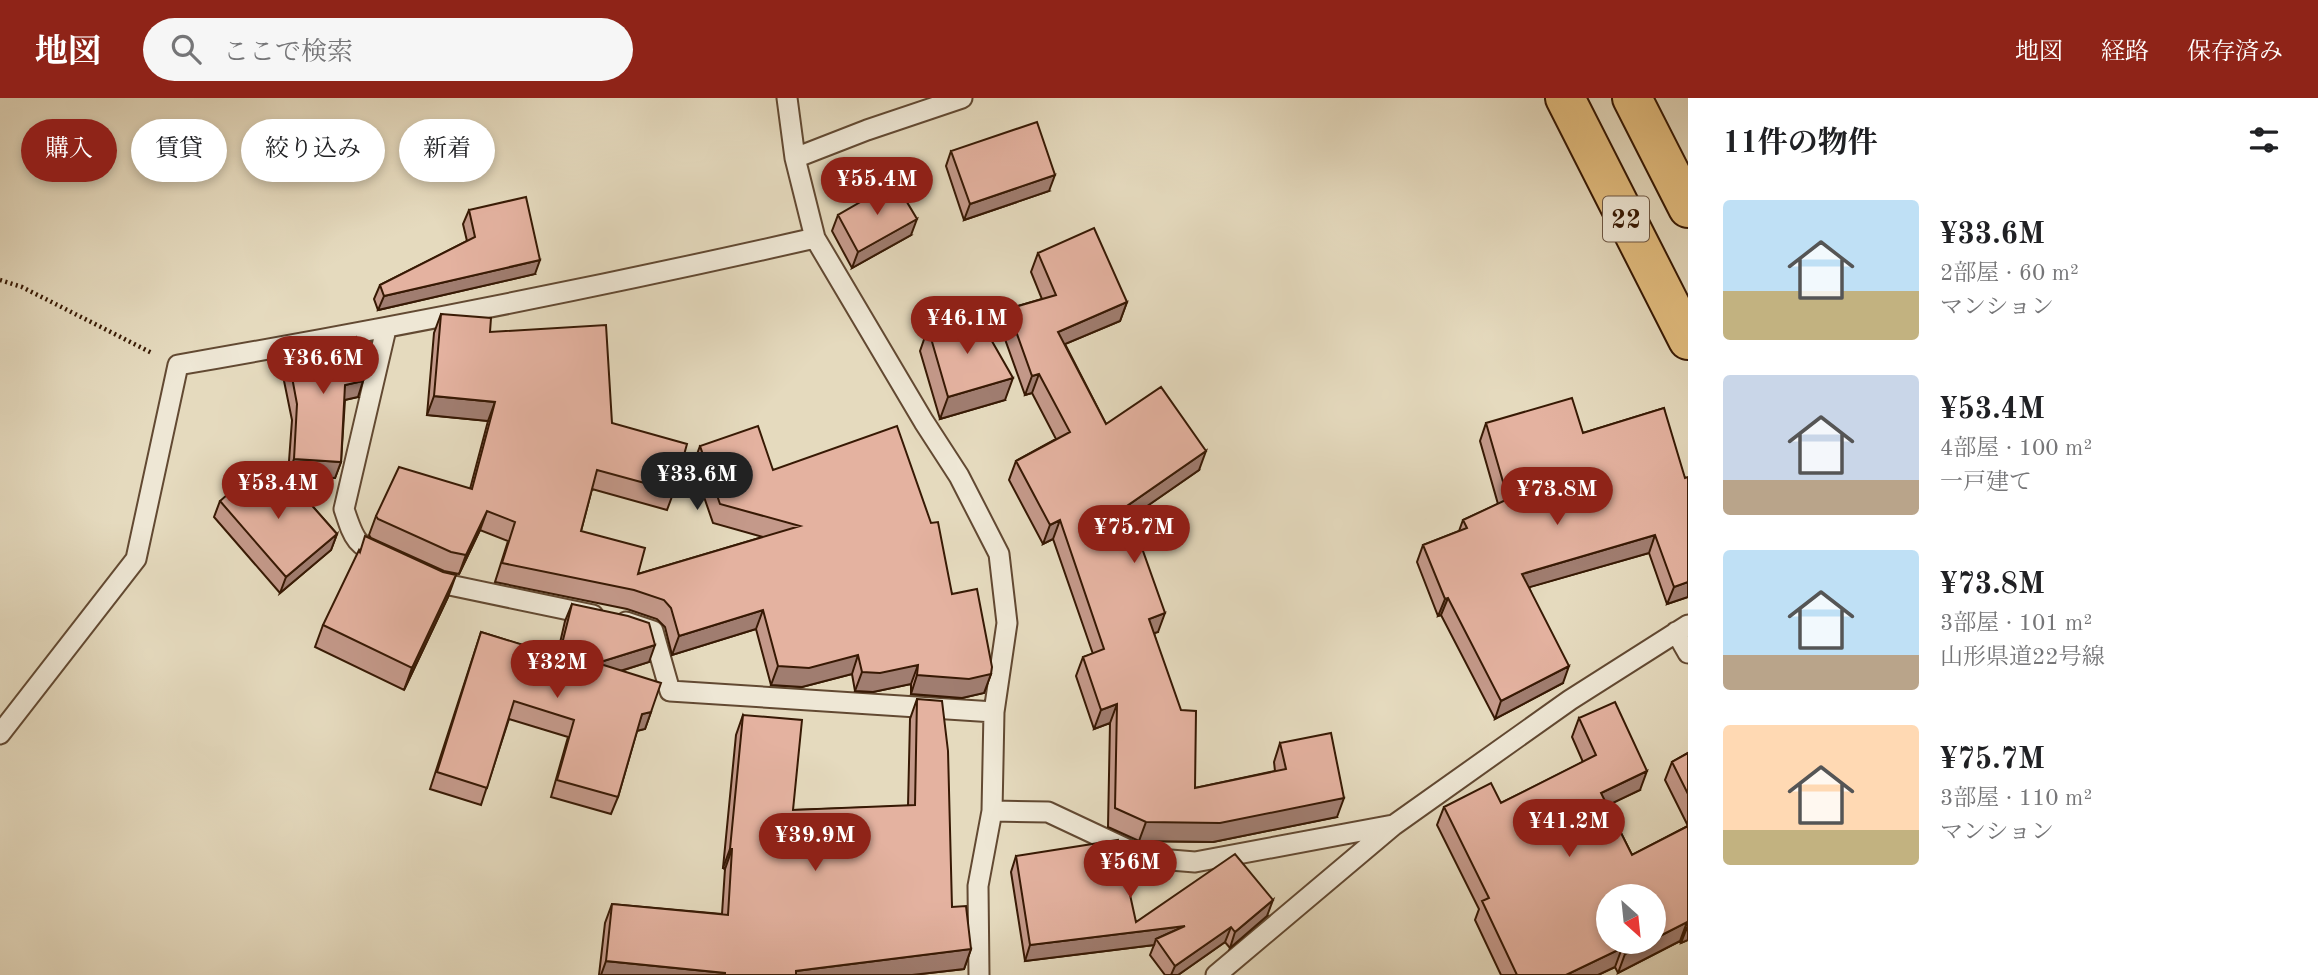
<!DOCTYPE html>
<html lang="ja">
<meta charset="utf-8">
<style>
body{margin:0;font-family:"Old Standard TT","Noto Serif JP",serif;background:#f6f6f6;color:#202124;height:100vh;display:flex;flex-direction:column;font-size:26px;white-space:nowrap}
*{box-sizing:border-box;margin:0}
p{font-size:23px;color:#757577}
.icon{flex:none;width:38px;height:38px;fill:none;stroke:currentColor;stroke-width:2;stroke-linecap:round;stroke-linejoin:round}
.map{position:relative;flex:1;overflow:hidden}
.side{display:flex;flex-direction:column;background:#fff;width:630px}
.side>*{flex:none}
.top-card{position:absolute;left:21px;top:21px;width:665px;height:63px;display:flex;gap:14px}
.needle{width:46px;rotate:153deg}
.buttons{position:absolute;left:1596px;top:786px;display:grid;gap:14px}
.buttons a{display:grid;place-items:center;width:70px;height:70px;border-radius:50%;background:#fff;box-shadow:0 4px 10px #0003;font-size:35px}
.price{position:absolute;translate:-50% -60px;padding:0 16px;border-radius:24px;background:#8f2418;color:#fff;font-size:23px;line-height:46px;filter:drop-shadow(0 2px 4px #0008)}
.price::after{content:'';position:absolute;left:50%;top:42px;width:21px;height:16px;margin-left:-10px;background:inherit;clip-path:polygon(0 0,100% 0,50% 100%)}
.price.selected{background:#222;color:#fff}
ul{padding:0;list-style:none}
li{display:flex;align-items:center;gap:21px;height:175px;padding:0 35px}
li span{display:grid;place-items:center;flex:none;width:196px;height:140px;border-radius:7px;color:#555}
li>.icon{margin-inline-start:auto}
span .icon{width:84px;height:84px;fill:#fffc;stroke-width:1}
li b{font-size:30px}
h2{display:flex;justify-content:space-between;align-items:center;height:84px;padding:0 35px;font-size:30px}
.tag{padding:0 24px;border-radius:32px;background:#fff;box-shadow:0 4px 10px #0003;font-size:24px;line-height:63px}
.tag.selected{background:#8f2418;color:#fff}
header{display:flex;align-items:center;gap:42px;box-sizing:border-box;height:98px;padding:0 35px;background:#8f2418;color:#fff}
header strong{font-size:33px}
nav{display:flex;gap:38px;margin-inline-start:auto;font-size:24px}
.search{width:490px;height:63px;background:#f6f6f6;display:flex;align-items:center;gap:18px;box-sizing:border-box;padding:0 24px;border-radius:38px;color:#757577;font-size:26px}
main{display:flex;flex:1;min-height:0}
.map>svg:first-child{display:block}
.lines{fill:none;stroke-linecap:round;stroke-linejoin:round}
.service-casing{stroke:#624932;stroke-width:23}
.primary-casing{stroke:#371904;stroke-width:42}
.path{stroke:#371904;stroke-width:4.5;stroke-dasharray:2 3.5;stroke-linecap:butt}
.service{stroke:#eee7d5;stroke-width:19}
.primary{stroke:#e2bd7f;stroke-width:38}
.wall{fill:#c4998a;stroke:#371904;stroke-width:2}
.shaded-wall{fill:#a07d70;stroke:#371904;stroke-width:2}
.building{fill:#e4b2a0;stroke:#371904;stroke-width:2}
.labels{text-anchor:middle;stroke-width:7;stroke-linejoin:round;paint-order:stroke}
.shield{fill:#eee7d5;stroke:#6e5743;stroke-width:2}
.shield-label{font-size:26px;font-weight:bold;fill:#371904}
</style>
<header>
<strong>地図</strong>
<div class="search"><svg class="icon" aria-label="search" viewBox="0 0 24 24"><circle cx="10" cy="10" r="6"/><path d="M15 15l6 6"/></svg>ここで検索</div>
<nav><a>地図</a><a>経路</a><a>保存済み</a></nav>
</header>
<main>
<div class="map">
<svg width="1688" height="877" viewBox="0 0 1688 877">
<rect width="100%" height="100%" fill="#e5dabe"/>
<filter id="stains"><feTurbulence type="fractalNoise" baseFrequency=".00286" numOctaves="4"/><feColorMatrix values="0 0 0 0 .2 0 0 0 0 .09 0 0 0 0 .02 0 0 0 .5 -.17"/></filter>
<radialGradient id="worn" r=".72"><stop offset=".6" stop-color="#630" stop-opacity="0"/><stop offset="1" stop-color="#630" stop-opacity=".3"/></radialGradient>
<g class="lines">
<g class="service-casing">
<path id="service" d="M 787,0 L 795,60 L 815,140 L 924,324 L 959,378 L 999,456 L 1007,525 L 994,614 L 992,713 L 978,788 L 979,877
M 795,60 L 867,32 L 962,0
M 385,460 C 355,447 354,441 344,411 L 386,231
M 428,479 L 440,485 L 593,517
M 626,524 L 653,533 L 670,593 L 994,614
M 1676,534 L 1688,555
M 0,636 L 136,461 L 178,267 C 392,230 604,188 815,140
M 992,713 L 1048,714 L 1146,760 L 1195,764 L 1393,727
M 1216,877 L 1394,727 L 1570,602 L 1688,527"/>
</g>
<g class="primary-casing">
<path id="primary" d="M 1565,0 L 1688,242
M 1632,0 L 1688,110"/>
</g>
<path class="path" d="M 0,182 L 22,189 L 152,255"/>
<use href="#service" class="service"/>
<use href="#primary" class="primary"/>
</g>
<path class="wall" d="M 951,53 L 1049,93 L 964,122 L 946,68 Z
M 469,112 L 535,176 L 378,212 L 374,201 L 380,187 L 467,143 L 463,126 Z
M 838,117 L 911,137 L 852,170 L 832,133 Z
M 1038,155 L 1127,204 L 1120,223 L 1065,246 L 1106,326 L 1199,372 L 1131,419 L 1158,534 L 1154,535 L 1195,690 L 1275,673 L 1274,664 L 1280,645 L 1337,719 L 1213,744 L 1139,743 L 1108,729 L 1110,625 L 1094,631 L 1076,578 L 1083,559 L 1093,556 L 1053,441 L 1043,446 L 1009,382 L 1016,363 L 1056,341 L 1032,295 L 1025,297 L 1001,230 L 1008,211 L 1042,201 L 1031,174 Z
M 441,216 L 490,234 L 612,325 L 674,393 L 667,412 L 592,391 L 581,433 L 638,476 L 763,439 L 713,425 L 693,367 L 700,348 L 773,372 L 952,496 L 991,576 L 984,595 L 962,600 L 911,596 L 911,586 L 873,594 L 855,593 L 852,576 L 802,589 L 771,587 L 756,531 L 672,557 L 665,529 L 657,521 L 627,511 L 495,484 L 508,443 L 480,432 L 459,476 L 444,473 L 371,440 L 369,437 L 376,418 L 470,391 L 488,323 L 427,317 L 434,235 Z
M 928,230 L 1005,302 L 940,321 L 920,253 Z
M 287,252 L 358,299 L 345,302 L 341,364 L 335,380 L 288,377 L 292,322 L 281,268 Z
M 1664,310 L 1688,499 L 1667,506 L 1649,455 L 1529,489 L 1563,585 L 1495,621 L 1441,517 L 1438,518 L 1417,464 L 1423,447 L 1459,433 L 1463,422 L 1498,406 L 1480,343 L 1486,325 L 1583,335 Z
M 292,385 L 337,436 L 331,452 L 280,495 L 214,419 L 220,403 L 287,400 Z
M 448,499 L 404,592 L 315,549 L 323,527 Z
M 572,506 L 649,564 L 621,573 L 651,614 L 645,631 L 637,633 L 618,699 L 611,716 L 551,699 L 568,639 L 509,621 L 481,707 L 430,691 L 481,534 L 557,558 L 565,523 Z
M 917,601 L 952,809 L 971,851 L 964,871 L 912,877 L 599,877 L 605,825 L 612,806 L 722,816 L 725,771 L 723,770 L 736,637 L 743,617 L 793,712 L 908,708 L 910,621 Z
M 1579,620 L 1640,692 L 1607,707 L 1632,757 L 1688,728 L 1688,842 L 1681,845 L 1680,843 L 1618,875 L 1615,869 L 1598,877 L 1501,877 L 1475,822 L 1479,811 L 1437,727 L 1444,709 L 1501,705 L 1583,664 L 1572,639 Z
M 1688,655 L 1688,728 L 1665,682 L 1672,664 Z
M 1016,758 L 1136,824 L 1267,818 L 1230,850 L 1225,844 L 1178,877 L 1165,877 L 1150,857 L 1154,847 L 1025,863 L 1011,774 Z"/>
<path class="shaded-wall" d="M 1055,77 L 1049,93 L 964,122 L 970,106 Z
M 917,121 L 911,137 L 852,170 L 858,154 Z
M 540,162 L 535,176 L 378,212 L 384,198 Z
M 1127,204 L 1120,223 L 1051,252 L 1058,234 Z
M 1039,276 L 1032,295 L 1025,297 L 1032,278 Z
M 1013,280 L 1005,302 L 940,321 L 948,299 Z
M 363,283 L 358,299 L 340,303 L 345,287 Z
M 434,298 L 495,304 L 488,323 L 427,317 Z
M 1206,353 L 1199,372 L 1120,427 L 1127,408 Z
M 294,361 L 341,364 L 335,380 L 288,377 Z
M 487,413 L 480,432 L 459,476 L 466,457 Z
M 1060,422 L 1053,441 L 1043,446 L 1050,427 Z
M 337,436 L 331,452 L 280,495 L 286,479 Z
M 1655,437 L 1649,455 L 1516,493 L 1522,476 Z
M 456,477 L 448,499 L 404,592 L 412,570 Z
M 1688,484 L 1688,499 L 1667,506 L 1674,489 Z
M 1448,500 L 1441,517 L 1438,518 L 1445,501 Z
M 763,512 L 756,531 L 672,557 L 679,538 Z
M 1165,515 L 1158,534 L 1142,539 L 1149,521 Z
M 655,547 L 649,564 L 591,582 L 597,565 Z
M 858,557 L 852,576 L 802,589 L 771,587 L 778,568 Z
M 918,567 L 911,586 L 873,594 L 855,593 L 862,574 Z
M 1569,568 L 1563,585 L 1495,621 L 1501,603 Z
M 991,576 L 984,595 L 962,600 L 911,596 L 917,577 Z
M 1117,606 L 1110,625 L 1094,631 L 1101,612 Z
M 651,614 L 645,631 L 636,633 L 642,616 Z
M 1647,673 L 1640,692 L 1594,714 L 1601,695 Z
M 1344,700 L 1337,719 L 1213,744 L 1139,743 L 1146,724 Z
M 730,751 L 732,751 L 725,771 L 723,770 Z
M 1273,802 L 1267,818 L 1230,850 L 1235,834 Z
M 1687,824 L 1680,843 L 1618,875 L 1625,856 L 1649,844 L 1654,844 L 1654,841 Z
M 1688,827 L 1688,842 L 1681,845 Z
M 1185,828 L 1156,841 L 1154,847 L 1025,863 L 1030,847 Z
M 1231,829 L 1225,844 L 1178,877 L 1171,877 L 1175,868 Z
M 1622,850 L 1615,869 L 1598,877 L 1566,877 Z
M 971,851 L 964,871 L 912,877 L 794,877 L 796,873 Z
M 606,863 L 725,875 L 724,877 L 601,877 Z"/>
<path class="building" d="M 1037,24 L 1055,77 L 970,106 L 951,53 Z
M 895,84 L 917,121 L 858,154 L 838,117 Z
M 526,99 L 540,162 L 384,198 L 380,187 L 475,139 L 469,112 Z
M 1094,130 L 1127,204 L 1058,234 L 1106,326 L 1161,289 L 1206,353 L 1127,408 L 1165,515 L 1149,521 L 1181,612 L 1196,613 L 1195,690 L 1286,671 L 1280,645 L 1331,635 L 1344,700 L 1220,725 L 1146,724 L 1115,710 L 1117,606 L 1101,612 L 1083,559 L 1104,551 L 1060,422 L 1050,427 L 1016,363 L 1070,334 L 1039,276 L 1032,278 L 1008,211 L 1056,197 L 1038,155 Z
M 441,216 L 491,220 L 490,234 L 606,227 L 612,325 L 687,346 L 674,393 L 597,372 L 581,433 L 645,450 L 638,476 L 800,428 L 720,406 L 700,348 L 758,328 L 773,372 L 897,328 L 931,425 L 938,424 L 952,496 L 977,491 L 992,569 L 991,576 L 969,581 L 917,577 L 918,567 L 880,575 L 862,574 L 858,557 L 809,570 L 778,568 L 763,512 L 679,538 L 671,510 L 664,502 L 634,492 L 502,465 L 515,424 L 487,413 L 466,457 L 451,454 L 378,421 L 376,418 L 399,369 L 472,391 L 495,304 L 434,298 Z
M 977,217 L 1013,280 L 948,299 L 928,230 Z
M 356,239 L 364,280 L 363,283 L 345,287 L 341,364 L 294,361 L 297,306 L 287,252 Z
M 1572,300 L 1583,335 L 1664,310 L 1685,380 L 1688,379 L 1688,484 L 1674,489 L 1655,437 L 1522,476 L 1569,568 L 1501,603 L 1448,500 L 1445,501 L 1423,447 L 1467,430 L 1463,422 L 1508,401 L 1486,325 Z
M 259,369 L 291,405 L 292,385 L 337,436 L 286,479 L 220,403 Z
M 365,438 L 443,474 L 456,477 L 412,570 L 323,527 L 359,452 L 360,454 Z
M 572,506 L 628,518 L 649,525 L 655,547 L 597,565 L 661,585 L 651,614 L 642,616 L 618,699 L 557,682 L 574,622 L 514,603 L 487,690 L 437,674 L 481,534 L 559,558 Z
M 917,601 L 942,603 L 948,653 L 952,809 L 966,808 L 971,851 L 796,873 L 796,877 L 725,877 L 725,875 L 606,863 L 612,806 L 728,817 L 732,751 L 730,751 L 743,617 L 802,622 L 793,712 L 915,707 Z
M 1615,604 L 1647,673 L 1601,695 L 1632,757 L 1688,728 L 1688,826 L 1687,824 L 1654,841 L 1654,798 L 1608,798 L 1608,844 L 1649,844 L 1625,856 L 1622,850 L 1566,877 L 1517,877 L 1482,803 L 1489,800 L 1444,709 L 1491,685 L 1501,705 L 1596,657 L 1579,620 Z
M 1688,655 L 1688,696 L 1672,664 Z
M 1118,742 L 1136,824 L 1235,756 L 1273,802 L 1235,834 L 1231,829 L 1175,868 L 1156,841 L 1185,828 L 1030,847 L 1016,758 Z"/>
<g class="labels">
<rect class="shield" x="1603" y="98.5" width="46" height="45" rx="5"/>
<g class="shield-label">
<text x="1626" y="130">22</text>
</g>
</g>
<rect width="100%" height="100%" filter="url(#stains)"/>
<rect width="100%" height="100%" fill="url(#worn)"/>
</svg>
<div class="buttons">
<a><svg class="needle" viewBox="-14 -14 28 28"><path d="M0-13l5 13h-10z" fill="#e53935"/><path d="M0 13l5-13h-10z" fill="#757577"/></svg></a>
</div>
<b class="price" style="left:877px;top:119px">¥55.4M</b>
<b class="price" style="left:967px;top:258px">¥46.1M</b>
<b class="price" style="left:323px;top:298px">¥36.6M</b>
<b class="price selected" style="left:697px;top:414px">¥33.6M</b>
<b class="price" style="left:278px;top:423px">¥53.4M</b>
<b class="price" style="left:1557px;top:429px">¥73.8M</b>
<b class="price" style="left:1134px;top:467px">¥75.7M</b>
<b class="price" style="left:557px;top:602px">¥32M</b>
<b class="price" style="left:1569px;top:761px">¥41.2M</b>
<b class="price" style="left:815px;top:775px">¥39.9M</b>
<b class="price" style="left:1130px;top:802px">¥56M</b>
<div class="top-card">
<a class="tag selected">購入</a>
<a class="tag">賃貸</a>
<a class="tag">絞り込み</a>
<a class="tag">新着</a>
</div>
</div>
<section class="side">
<h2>11件の物件<svg class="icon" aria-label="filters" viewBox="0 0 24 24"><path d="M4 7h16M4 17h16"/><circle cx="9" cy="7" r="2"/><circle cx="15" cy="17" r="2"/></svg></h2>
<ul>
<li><span style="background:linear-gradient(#bfe0f5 65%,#c2b280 0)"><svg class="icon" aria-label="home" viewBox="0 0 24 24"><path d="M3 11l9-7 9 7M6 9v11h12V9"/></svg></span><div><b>¥33.6M</b><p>2部屋 · 60 m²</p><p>マンション</p></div></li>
<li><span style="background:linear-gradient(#c9d6e8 75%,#b9a48a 0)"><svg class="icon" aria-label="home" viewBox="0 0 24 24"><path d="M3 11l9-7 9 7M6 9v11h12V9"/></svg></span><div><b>¥53.4M</b><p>4部屋 · 100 m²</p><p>一戸建て</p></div></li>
<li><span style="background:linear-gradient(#bfe0f5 75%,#b9a48a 0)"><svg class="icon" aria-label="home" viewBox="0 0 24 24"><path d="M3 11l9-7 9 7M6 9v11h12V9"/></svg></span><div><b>¥73.8M</b><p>3部屋 · 101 m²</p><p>山形県道22号線</p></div></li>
<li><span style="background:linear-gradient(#ffd9b3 75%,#c2b280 0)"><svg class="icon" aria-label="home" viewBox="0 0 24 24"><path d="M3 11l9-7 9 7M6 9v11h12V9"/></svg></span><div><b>¥75.7M</b><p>3部屋 · 110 m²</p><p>マンション</p></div></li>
</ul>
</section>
</main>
